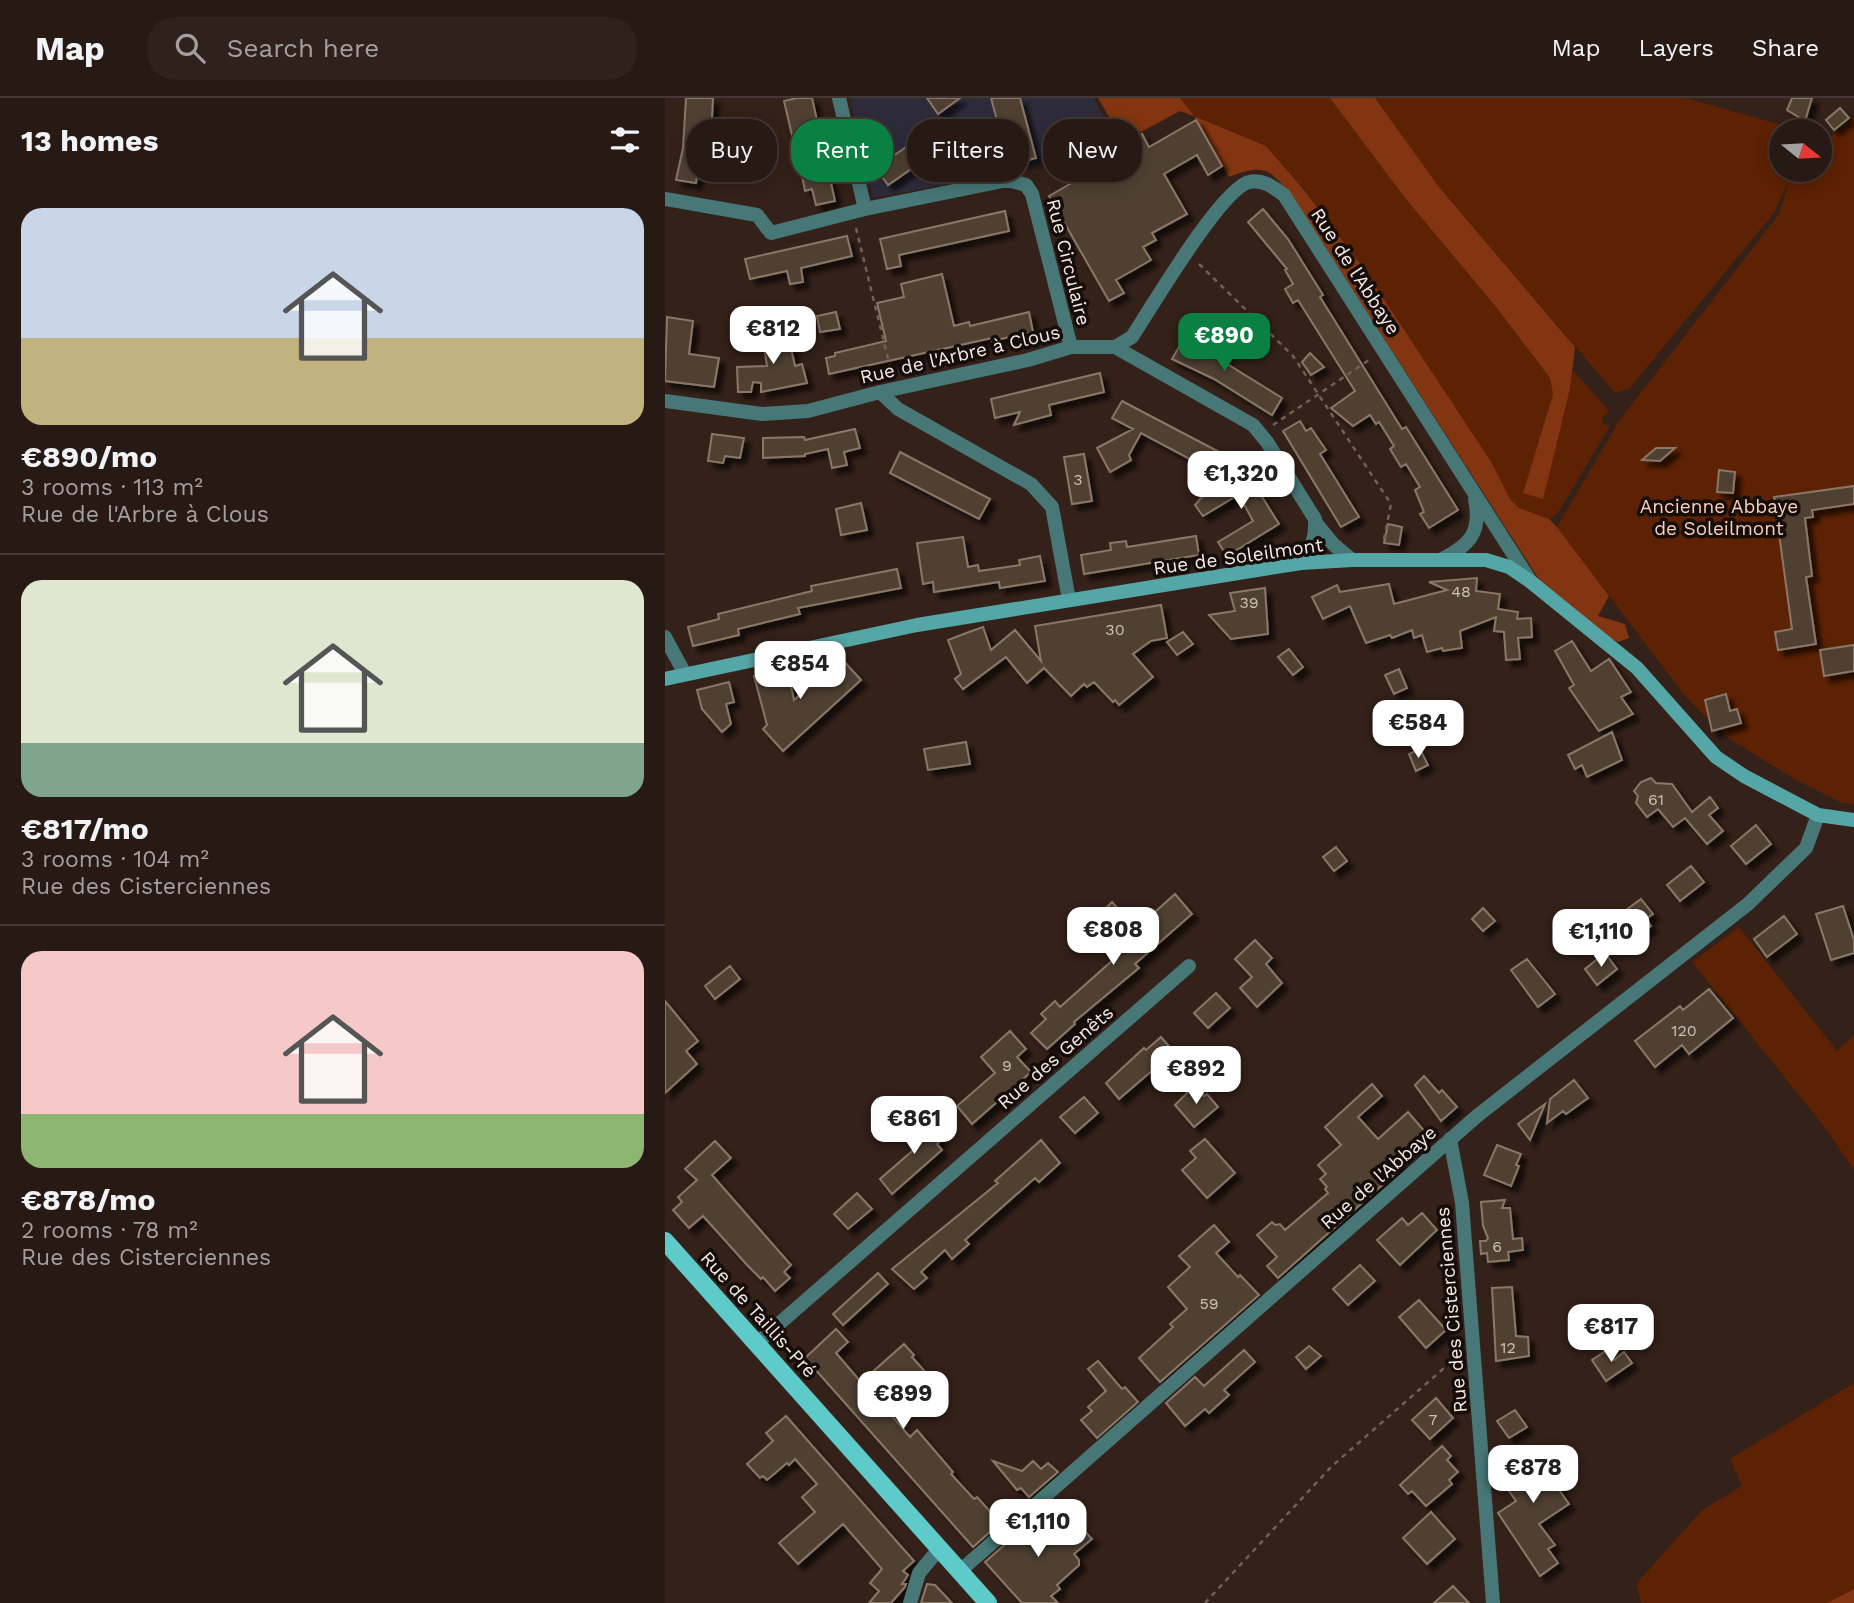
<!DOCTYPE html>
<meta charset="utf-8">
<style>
body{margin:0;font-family:"Work Sans",sans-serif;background:#2f221c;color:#f1f3f6;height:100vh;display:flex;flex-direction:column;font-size:26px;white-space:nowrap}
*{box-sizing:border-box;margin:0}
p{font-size:23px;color:#a4a0a0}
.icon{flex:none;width:38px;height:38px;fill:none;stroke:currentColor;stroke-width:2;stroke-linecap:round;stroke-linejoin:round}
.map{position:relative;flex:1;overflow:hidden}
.details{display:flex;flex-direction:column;background:#271913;width:665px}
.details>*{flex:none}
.banner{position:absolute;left:21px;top:21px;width:665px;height:63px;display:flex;gap:14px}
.needle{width:46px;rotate:108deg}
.fabs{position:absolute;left:1104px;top:21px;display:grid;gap:14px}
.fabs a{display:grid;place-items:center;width:63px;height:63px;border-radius:50%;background:#271913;box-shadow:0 4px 18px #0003,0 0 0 2px #433833;font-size:35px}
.price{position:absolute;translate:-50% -60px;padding:0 16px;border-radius:14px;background:#fff;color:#222;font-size:23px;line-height:46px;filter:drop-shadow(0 2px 4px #0008)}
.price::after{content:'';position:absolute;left:50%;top:42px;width:21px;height:16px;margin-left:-10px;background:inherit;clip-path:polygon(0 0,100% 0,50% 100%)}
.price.current{background:#0b8043;color:#fff}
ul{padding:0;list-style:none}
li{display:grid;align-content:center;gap:14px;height:371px;padding:0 21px}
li+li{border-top:2px solid #433833}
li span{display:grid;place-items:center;height:217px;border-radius:21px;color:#555}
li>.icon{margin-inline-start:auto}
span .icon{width:126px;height:126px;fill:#fffc;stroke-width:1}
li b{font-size:30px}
h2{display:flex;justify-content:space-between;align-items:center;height:84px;padding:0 21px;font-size:30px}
.tag{padding:0 24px;border-radius:28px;background:#271913;box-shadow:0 4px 18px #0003,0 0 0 2px #433833;font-size:24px;line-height:63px}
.tag.current{background:#0b8043;color:#fff}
header{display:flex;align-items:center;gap:42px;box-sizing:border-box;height:98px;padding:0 35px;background:#271913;border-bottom:2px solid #433833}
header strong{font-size:33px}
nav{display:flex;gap:38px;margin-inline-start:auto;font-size:24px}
.search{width:490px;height:63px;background:#2f221c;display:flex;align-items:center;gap:18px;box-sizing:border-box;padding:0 24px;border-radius:28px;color:#a4a0a0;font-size:26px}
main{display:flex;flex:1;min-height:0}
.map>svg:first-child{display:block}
.education{fill:#2e2b3b}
.green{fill:#5d2103}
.forest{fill:#823510}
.building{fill:#504132;stroke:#897868;stroke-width:2;filter:url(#shadow)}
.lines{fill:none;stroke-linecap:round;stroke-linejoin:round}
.path{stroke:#72615a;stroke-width:2.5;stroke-dasharray:5 5;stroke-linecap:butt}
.street{stroke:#477777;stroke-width:14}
.secondary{stroke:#55a6a6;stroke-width:14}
.primary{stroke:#5ecaca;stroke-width:18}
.labels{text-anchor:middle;stroke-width:7;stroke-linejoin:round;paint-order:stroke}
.number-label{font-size:16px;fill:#cdc0b8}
.street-label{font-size:19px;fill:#f7eae5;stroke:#150d0a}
.park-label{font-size:19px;fill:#fdcebc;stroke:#150d0a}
</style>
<header>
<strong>Map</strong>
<div class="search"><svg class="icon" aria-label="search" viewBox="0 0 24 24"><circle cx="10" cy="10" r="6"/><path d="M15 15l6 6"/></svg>Search here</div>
<nav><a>Map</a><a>Layers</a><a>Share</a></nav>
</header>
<main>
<section class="details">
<h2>13 homes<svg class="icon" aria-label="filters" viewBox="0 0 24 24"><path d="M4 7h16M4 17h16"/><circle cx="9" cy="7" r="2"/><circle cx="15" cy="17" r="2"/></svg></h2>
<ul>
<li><span style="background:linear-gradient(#c9d6e8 60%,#c2b280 0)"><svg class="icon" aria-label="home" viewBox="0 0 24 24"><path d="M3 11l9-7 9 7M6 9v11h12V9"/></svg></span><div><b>€890/mo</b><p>3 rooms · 113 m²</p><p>Rue de l'Arbre à Clous</p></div></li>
<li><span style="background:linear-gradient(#dfe7d0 75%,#7fa58c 0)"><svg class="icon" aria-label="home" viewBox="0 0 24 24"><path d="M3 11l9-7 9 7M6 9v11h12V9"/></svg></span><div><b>€817/mo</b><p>3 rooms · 104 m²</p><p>Rue des Cisterciennes</p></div></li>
<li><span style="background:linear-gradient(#f6c9c9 75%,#8fb573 0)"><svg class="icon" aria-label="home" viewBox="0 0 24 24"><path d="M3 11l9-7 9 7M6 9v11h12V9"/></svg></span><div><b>€878/mo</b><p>2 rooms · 78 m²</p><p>Rue des Cisterciennes</p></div></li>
</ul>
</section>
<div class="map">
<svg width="1189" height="1505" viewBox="0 0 1189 1505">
<defs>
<filter id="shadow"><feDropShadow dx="6" dy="6" stdDeviation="2" flood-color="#0009"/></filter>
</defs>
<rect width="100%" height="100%" fill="#342119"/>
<path class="education" d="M 185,0 L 428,0 L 454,45 L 344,75 L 208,100 Z"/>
<path class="green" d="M 515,0 L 665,0 L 740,100 L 831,209 L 885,280 L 888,296 L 858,395 L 905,291 L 908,272 L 944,313 L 937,321 L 938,326 L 945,328 L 893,415 L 884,421 L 854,410 L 845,401 L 827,365 L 699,171 L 641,93 L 601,48 L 529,18 Z
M 710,0 L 1021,0 L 1134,32 L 1116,33 L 1116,72 L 1155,72 L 1155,48 L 1189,19 L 1189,706 L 1177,705 L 1131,682 L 1060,638 L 1020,598 L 892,429 L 954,323 L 1114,116 L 1125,81 L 1109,115 L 964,291 L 950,295 L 774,89 Z
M 1074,829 L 1172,953 L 1189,937 L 1189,1072 L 1161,1031 L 1027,864 Z
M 1189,1285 L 1189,1491 L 1162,1505 L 976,1505 L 971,1486 L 1037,1412 L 1077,1388 L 1065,1361 Z"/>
<path class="forest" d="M 433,0 L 515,0 L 529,18 L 601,48 L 640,93 L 699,171 L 827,365 L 845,401 L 854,410 L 884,421 L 892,429 L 944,498 L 933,518 L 960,526 L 964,540 L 953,544 L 934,534 L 875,483 L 630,102 C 605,73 604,64 564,79 L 529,18 L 515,13 L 476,34 L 450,29 Z
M 665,0 L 710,0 L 774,89 L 910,249 L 905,291 L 878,401 L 858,395 L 888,296 L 885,280 L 831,209 L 740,100 Z
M 1189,1491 L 1189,1505 L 1162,1505 Z"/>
<path class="building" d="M 21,0 L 48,0 L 46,40 L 38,39 L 31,85 L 11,82 L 18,50 Z
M 132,0 L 147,0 L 170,103 L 151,107 L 147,91 L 140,93 L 129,37 L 127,37 L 119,3 Z
M 262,0 L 295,0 L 273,16 Z
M 326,0 L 355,0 L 371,60 L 344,67 Z
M 1127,0 L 1147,0 L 1140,23 L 1122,12 Z
M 1175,10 L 1184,20 L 1169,32 L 1161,22 Z
M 280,22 L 291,40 L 223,87 L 211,70 Z
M 531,22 L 557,68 L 543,77 L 532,57 L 499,76 L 522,116 L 487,135 L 491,142 L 478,149 L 486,162 L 451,182 L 459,195 L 444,203 L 384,98 L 431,71 L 427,65 L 477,36 L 484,49 Z
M 598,111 L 623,141 L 658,197 L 655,199 L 737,331 L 741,329 L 793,412 L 764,430 L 755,416 L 759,414 L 750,392 L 755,389 L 741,366 L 736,369 L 725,351 L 729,348 L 714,324 L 711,326 L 705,317 L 688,328 L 666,310 L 690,293 L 633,202 L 628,205 L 620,191 L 628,186 L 620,172 L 622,171 L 583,124 Z
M 340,113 L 344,133 L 234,157 L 236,168 L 222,171 L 215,141 Z
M 182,138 L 187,158 L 136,170 L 138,184 L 125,186 L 122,173 L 85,181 L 80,161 Z
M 277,176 L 289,228 L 304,224 L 305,228 L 364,214 L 368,234 L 327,243 L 327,240 L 164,276 L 161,260 L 170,258 L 170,255 L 221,243 L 212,205 L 239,199 L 236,186 Z
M 171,214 L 175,231 L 155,234 L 152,218 Z
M 2,219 L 28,223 L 24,256 L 54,260 L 49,289 L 0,283 Z
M 122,232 L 130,268 L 137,266 L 142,285 L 96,294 L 96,285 L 88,284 L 86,294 L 73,294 L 72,269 L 102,268 L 97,235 Z
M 522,235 L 562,258 L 559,264 L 617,300 L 607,317 L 549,281 L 507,261 Z
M 645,255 L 659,269 L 646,277 L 637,264 Z
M 435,275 L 439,294 L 384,307 L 386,317 L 349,327 L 355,314 L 330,320 L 326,301 Z
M 457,303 L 558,356 L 549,374 L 476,335 L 464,357 L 466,362 L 445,374 L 432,350 L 468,331 L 447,320 Z
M 635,323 L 641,333 L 646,330 L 661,352 L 655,356 L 694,419 L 676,429 L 618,333 Z
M 190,331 L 195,350 L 179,354 L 182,367 L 167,370 L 163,351 L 140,356 L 140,358 L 98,360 L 98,340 L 139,339 L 140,342 Z
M 47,336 L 79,340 L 75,360 L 60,358 L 58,365 L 43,363 Z
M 991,350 L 1010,350 L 995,363 L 977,362 Z
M 235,354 L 325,401 L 314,421 L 225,375 Z
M 419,356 L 427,403 L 407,406 L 399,359 Z
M 1054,372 L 1070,374 L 1068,395 L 1052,394 Z
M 581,373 L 614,426 L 562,458 L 553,444 L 588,423 L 581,410 L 573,397 L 538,418 L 530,407 L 536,400 Z
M 1189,388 L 1189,406 L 1147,412 L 1148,419 L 1140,420 L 1147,478 L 1141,479 L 1151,546 L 1113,552 L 1110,534 L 1127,531 L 1109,399 Z
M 196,405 L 202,432 L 176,437 L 171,411 Z
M 723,426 L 737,429 L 734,447 L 719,445 Z
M 531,438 L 534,457 L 419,476 L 416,457 L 446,452 L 445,445 L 461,443 L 462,449 Z
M 298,439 L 303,469 L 313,467 L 314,473 L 355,467 L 354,462 L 375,458 L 380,483 L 335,490 L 334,484 L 269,494 L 268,484 L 258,486 L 252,445 Z
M 232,471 L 236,490 L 133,510 L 135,516 L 73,531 L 74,537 L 28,548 L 23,529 L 54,521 L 53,516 L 147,493 L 146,488 Z
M 812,480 L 811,493 L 835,496 L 833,511 L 853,514 L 852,521 L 866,520 L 867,539 L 853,540 L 855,561 L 841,562 L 839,534 L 829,533 L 831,519 L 795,533 L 797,550 L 778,553 L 777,550 L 762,554 L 757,537 L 749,540 L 747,532 L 727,540 L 725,537 L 701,545 L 685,508 L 658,521 L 647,499 L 672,487 L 675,494 L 724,486 L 729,506 L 782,492 L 764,484 Z
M 600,490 L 603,536 L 566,541 L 544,517 L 570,513 L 565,495 Z
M 496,507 L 502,540 L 486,543 L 468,556 L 488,579 L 454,607 L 450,602 L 448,604 L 429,584 L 422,589 L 419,586 L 406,598 L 379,570 L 362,585 L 341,559 L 298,591 L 290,581 L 296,576 L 283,542 L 304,534 L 318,529 L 326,552 L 350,532 L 376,563 L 370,528 Z
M 518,534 L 528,546 L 512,557 L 502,544 Z
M 907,543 L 926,573 L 944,561 L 966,594 L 956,599 L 968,616 L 934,633 L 904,590 L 909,587 L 890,553 Z
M 1189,547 L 1189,573 L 1159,578 L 1155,552 Z
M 624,551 L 638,569 L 628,577 L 613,559 Z
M 176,560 L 196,582 L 118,653 L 98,631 L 102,627 L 89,578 L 122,570 L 129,602 Z
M 734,571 L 742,590 L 729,596 L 720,577 Z
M 64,584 L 69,604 L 61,606 L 66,626 L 57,634 L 37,611 L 32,592 Z
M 1061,596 L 1065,613 L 1072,611 L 1076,625 L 1047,633 L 1040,602 Z
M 947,634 L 957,662 L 922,679 L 917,667 L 910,671 L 903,657 Z
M 301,644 L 305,666 L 263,672 L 259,651 Z
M 755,651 L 763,667 L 751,673 L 744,656 Z
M 986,680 L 991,685 L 1007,686 L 1027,714 L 1045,699 L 1053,710 L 1044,717 L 1058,733 L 1042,746 L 1020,720 L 1008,729 L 993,711 L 982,719 L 971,705 L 973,698 L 969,693 L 976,684 Z
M 1091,727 L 1106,746 L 1081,766 L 1066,748 Z
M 671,749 L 682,763 L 669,773 L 658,759 Z
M 1026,768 L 1039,784 L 1015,803 L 1002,787 Z
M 510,796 L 527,816 L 470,866 L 474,870 L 409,924 L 410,926 L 382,951 L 366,935 L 381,921 L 376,916 L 390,903 L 395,909 L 449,861 L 446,857 L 464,841 L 438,813 L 447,804 L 471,831 Z
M 976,801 L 988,816 L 981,821 L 986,828 L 971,840 L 953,818 Z
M 1178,808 L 1189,842 L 1189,855 L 1166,862 L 1151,816 Z
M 818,810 L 830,823 L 818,833 L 807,821 Z
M 1119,818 L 1132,836 L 1102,859 L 1089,841 Z
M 590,842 L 607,860 L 601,866 L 617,885 L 592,909 L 575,890 L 587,879 L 570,861 Z
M 940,855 L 952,871 L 932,887 L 920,871 Z
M 862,861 L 890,896 L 873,909 L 846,872 Z
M 65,868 L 75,881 L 50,901 L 40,888 Z
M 1044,891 L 1068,920 L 1024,956 L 1017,947 L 990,969 L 970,943 L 1015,908 L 1018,912 Z
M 551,895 L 565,910 L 543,930 L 529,915 Z
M 0,903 L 33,943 L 21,953 L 32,966 L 0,995 Z
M 345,933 L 361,951 L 352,959 L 366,974 L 307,1026 L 292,1008 L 330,975 L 316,959 Z
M 496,939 L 509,954 L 454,1001 L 441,985 L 479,950 L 481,952 Z
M 759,978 L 774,995 L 777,992 L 792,1009 L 776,1023 L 750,987 Z
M 909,982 L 923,1000 L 901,1016 L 898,1013 L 882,1025 L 885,1001 Z
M 707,986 L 717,998 L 693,1019 L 713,1041 L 743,1014 L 761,1035 L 731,1061 L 738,1069 L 724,1081 L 613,1180 L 602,1168 L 612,1159 L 592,1137 L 607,1124 L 610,1127 L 615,1126 L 620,1132 L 663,1095 L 660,1091 L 662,1089 L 655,1081 L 661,1076 L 653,1067 L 676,1047 L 660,1029 Z
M 529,988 L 539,998 L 542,996 L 553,1009 L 529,1029 L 510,1007 Z
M 419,999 L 433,1015 L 410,1035 L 395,1019 Z
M 880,1006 L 865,1042 L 853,1026 Z
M 252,1020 L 258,1029 L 266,1026 L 276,1042 L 272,1046 L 277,1052 L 227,1096 L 215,1081 L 253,1048 L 240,1033 Z
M 540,1041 L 570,1075 L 542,1100 L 517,1072 L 531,1060 L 525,1053 Z
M 376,1042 L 395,1065 L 374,1084 L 370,1080 L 300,1142 L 304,1146 L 287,1161 L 280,1152 L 256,1174 L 262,1180 L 249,1191 L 227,1171 L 333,1085 L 330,1083 Z
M 50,1043 L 66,1060 L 47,1077 L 126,1167 L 119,1174 L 125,1180 L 110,1193 L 98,1179 L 96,1181 L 83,1168 L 38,1118 L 24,1130 L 8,1112 L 17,1104 L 13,1099 L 32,1082 L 20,1071 Z
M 832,1047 L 856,1056 L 851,1067 L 854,1068 L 846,1088 L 819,1077 Z
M 192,1095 L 207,1111 L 183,1131 L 169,1116 Z
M 840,1102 L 837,1110 L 845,1110 L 848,1141 L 857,1140 L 858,1152 L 843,1154 L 844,1162 L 823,1164 L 822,1155 L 816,1156 L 815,1143 L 821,1143 L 823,1140 L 818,1128 L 816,1104 Z
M 757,1115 L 772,1132 L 735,1167 L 712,1142 L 737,1120 L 743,1127 Z
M 549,1127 L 564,1144 L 551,1155 L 573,1179 L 575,1177 L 594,1197 L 495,1284 L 474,1260 L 508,1229 L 505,1226 L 522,1211 L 503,1189 L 525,1169 L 514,1158 Z
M 695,1167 L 710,1183 L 683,1207 L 668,1191 Z
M 213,1175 L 223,1186 L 178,1227 L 168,1216 Z
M 847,1189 L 851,1238 L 863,1239 L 864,1258 L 831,1263 L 827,1190 Z
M 754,1202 L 781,1232 L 761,1250 L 734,1219 Z
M 171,1231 L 183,1244 L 171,1255 L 196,1284 L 239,1246 L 249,1257 L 247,1259 L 263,1277 L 230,1305 L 232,1308 L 226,1317 L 245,1339 L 252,1332 L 288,1374 L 286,1376 L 309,1401 L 312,1399 L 332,1421 L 341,1413 L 344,1417 L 308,1449 L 140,1260 Z
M 644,1248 L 656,1258 L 641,1271 L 631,1259 Z
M 579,1252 L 590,1264 L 559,1292 L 564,1297 L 544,1315 L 540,1311 L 520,1328 L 501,1305 L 530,1279 L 539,1288 Z
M 942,1252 L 949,1262 L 959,1254 L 967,1265 L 941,1283 L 927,1262 Z
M 433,1263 L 457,1291 L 460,1289 L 473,1304 L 432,1340 L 416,1322 L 427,1313 L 423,1309 L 441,1293 L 423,1271 Z
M 771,1300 L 788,1320 L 765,1341 L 747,1322 Z
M 850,1312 L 862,1329 L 844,1340 L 832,1323 Z
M 121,1318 L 249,1463 L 238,1473 L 243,1477 L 237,1486 L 241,1486 L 240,1489 L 226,1505 L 204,1505 L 214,1493 L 205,1485 L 217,1471 L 178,1426 L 133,1466 L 114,1445 L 150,1414 L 137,1399 L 152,1386 L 130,1361 L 124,1367 L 122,1365 L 102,1382 L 98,1378 L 95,1380 L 82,1366 L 108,1343 L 101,1335 Z
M 777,1348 L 786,1358 L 782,1362 L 793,1374 L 784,1382 L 787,1386 L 761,1408 L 747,1393 L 743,1396 L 735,1387 Z
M 885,1351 L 896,1367 L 890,1371 L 898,1384 L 892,1389 L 904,1406 L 874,1426 L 890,1447 L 883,1451 L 893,1465 L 875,1478 L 833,1415 L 851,1403 L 831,1375 L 863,1353 L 869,1362 Z
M 328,1363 L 357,1373 L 368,1363 L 376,1371 L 383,1365 L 393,1374 L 364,1399 L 356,1390 L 352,1392 Z
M 377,1414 L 382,1420 L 388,1415 L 406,1437 L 416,1429 L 427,1441 L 409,1456 L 414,1462 L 414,1467 L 392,1487 L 395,1491 L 386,1498 L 393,1505 L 357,1505 L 320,1464 Z
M 766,1414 L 790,1441 L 762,1466 L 738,1440 Z
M 262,1486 L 270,1487 L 287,1505 L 256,1505 Z
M 788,1488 L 804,1505 L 769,1505 Z"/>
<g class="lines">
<path class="path" d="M 191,130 L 227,277
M 534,166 L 628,258 L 726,406 L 718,446
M 608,327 L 707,260
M 540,1505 L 666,1369 L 778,1271 L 793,1263"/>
<path class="street" d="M 174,0 L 200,111
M 0,101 L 92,117 L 106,135 L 200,111 L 343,82 L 361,87 L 367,96 L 406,249
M 450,249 L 467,239 C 486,210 556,91 584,84 C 598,81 608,89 619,97 L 866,484
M 215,294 L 233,311 L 366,386 L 387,409 L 404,502
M 0,303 L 97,316 L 143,313 L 215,294 L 363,262 L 406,249 L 450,249 L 588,327 L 602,344 L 650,421 C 651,439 647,451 636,465
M 650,424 L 669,447 L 687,462
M 775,462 C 804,448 817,435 810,401
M 0,539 L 20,576
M 785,1041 L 797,1105 L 828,1505
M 92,1245 L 524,868
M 295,1473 L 812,1018 L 1083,806 L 1141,750 L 1153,717
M 245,1505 L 254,1475 L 274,1451"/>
<path class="secondary" d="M 0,581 L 252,527 L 636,465 L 687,462 L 821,462 L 844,469 L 866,484 L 972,570 L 1051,659 L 1079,678 L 1153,717 L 1189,722"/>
<path class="primary" d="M 0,1143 L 323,1505"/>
</g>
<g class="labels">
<g class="number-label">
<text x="413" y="387">3</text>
<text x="796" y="499">48</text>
<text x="584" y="510">39</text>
<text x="450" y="537">30</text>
<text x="991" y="707">61</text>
<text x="1019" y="938">120</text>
<text x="342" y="973">9</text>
<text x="832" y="1154">6</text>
<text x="544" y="1211">59</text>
<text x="843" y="1255">12</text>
<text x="768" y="1327">7</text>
</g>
<g class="street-label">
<text transform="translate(404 164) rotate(76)" y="7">Rue Circulaire</text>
<text transform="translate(691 173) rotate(57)" y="7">Rue de l'Abbaye</text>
<text transform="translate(295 256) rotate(-13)" y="7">Rue de l'Arbre à Clous</text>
<text transform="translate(573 458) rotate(-8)" y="7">Rue de Soleilmont</text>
<text transform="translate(390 959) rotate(-41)" y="7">Rue des Genêts</text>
<text transform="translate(713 1079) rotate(-41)" y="7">Rue de l'Abbaye</text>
<text transform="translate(786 1212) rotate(-95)" y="7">Rue des Cisterciennes</text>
<text transform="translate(94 1216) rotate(48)" y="7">Rue de Taillis-Pré</text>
</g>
<g class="park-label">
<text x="1054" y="415">Ancienne Abbaye<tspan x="1054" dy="22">de Soleilmont</tspan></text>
</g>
</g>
</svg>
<div class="fabs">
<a><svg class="needle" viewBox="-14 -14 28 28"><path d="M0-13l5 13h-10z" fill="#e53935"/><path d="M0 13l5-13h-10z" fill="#a4a0a0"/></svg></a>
</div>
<b class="price" style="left:108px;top:268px">€812</b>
<b class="price current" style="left:559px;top:275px">€890</b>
<b class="price" style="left:576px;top:413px">€1,320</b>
<b class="price" style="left:135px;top:603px">€854</b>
<b class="price" style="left:753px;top:662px">€584</b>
<b class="price" style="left:448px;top:869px">€808</b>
<b class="price" style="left:936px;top:871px">€1,110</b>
<b class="price" style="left:531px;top:1008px">€892</b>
<b class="price" style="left:249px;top:1058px">€861</b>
<b class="price" style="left:946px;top:1266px">€817</b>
<b class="price" style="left:238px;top:1333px">€899</b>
<b class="price" style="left:868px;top:1407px">€878</b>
<b class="price" style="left:373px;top:1461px">€1,110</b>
<div class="banner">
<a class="tag">Buy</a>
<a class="tag current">Rent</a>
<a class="tag">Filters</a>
<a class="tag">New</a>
</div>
</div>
</main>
